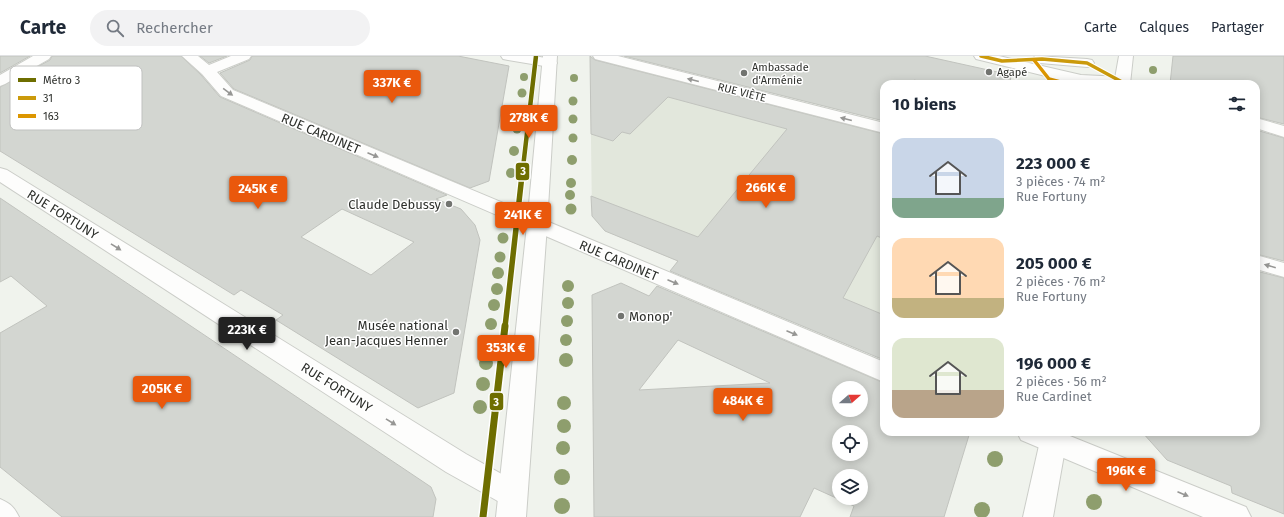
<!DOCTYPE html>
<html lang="fr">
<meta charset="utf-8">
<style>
body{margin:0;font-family:"Fira Sans",sans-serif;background:#f2f2f3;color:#1f2937;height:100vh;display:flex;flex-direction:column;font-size:15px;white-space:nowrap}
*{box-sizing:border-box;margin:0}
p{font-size:13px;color:#747a83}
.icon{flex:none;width:22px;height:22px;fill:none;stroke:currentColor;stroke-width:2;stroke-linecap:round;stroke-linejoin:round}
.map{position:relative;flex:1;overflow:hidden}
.sheet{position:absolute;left:880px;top:24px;width:380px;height:356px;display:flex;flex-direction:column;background:#fff;border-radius:12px;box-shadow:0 2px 10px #0003}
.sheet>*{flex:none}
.needle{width:26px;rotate:69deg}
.tools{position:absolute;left:832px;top:325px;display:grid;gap:8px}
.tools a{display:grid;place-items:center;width:36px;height:36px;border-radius:50%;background:#fff;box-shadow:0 2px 10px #0003;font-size:20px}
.price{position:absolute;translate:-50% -34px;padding:0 9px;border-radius:4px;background:#ea580c;color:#fff;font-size:13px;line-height:26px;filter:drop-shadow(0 1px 2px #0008)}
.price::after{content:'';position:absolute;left:50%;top:24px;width:12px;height:9px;margin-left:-6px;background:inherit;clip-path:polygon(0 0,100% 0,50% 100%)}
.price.on{background:#222;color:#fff}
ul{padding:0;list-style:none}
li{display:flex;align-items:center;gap:12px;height:100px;padding:0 12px}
li span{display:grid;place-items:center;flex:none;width:112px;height:80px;border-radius:12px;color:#555}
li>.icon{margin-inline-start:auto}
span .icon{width:48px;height:48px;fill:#fffc;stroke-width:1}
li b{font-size:17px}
h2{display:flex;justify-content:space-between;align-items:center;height:48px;padding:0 12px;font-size:17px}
header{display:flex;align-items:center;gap:24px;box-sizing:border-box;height:56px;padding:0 20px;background:#fff;border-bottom:1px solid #e0e1e3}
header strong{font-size:19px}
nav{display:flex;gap:22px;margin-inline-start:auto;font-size:14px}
.search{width:280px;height:36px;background:#f2f2f3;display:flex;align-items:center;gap:10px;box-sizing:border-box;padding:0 14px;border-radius:22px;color:#747a83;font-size:15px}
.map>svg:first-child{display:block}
.built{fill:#e2e7dc}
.building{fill:#d3d6d1;stroke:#c1c3be;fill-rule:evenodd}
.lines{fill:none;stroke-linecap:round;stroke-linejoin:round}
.street-casing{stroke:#cbcdc8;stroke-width:2}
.secondary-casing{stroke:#cbcdc8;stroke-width:2}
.primary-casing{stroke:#cbcdc8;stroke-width:2}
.street{fill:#fdfdfc;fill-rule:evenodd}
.secondary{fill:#fdfdfc;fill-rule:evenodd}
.primary{fill:#fdfdfc;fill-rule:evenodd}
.bus-1-casing{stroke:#fff;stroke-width:5.5}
.bus-2-casing{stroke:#fff;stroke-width:5.5}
.bus-1{stroke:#cb9a0b;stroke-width:3.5}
.bus-2{stroke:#dc9600;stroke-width:3.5}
.metro-1-far2-casing{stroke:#fff;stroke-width:6}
.metro-1-far1-casing{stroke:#fff;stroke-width:8}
.metro-1-casing{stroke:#fff;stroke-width:10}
.metro-1-far2{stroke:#6e6e00;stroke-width:4.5}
.metro-1-far1{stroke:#6e6e00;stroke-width:5.5}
.metro-1{stroke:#6e6e00;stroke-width:7}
.tree{fill:#8e9e6d}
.oneway{fill:#969694}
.poi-dot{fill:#727470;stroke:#fff;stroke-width:1.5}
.labels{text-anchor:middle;stroke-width:3;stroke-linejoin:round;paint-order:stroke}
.far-poi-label{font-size:11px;fill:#2e302c;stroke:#fff;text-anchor:start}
.far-street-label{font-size:11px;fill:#2e302c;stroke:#fff}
.street-label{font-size:13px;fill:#2e302c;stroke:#fff}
.poi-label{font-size:13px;fill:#2e302c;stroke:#fff;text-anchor:end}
.key{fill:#fff;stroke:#c0c1c0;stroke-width:1}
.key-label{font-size:11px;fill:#2e302c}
.line-badge{stroke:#fff;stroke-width:1.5}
.badge-label{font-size:11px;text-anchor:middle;font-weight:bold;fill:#fff}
</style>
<header>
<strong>Carte</strong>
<div class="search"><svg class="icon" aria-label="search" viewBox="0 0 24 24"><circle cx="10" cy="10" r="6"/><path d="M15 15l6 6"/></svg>Rechercher</div>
<nav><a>Carte</a><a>Calques</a><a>Partager</a></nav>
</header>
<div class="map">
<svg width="1284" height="461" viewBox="0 0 1284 461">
<rect width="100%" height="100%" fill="#f0f3ed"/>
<path class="built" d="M 590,10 L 884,83 L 884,294 L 675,209 L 677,205 L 605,175 L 592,160 Z"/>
<path class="building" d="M 0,0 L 30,0 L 0,17 Z
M 52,0 L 181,0 L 201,19 L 220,41 L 447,139 L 436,143 L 461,153 L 475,169 L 480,184 L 454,337 L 418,352 L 276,264 L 283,259 L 241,234 L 234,239 L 0,95 L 0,31 L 50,4 ZM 342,153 L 414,186 L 371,219 L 301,181 Z
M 200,0 L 227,0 L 209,7 Z
M 252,0 L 458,0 L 509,10 L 489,125 L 470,132 L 234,33 L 220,17 L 250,4 Z
M 590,0 L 595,4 L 884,78 L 884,183 L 877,180 L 843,242 L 884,259 L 884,304 L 670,215 L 678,205 L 605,175 L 592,160 L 591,140 L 698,181 L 787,73 L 668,41 L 630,78 L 622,76 L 613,85 L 591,78 Z
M 624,0 L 925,0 L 1011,19 L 1010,28 L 930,28 L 914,24 L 912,28 L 884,28 L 884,65 Z
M 1173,0 L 1284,0 L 1284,68 L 1256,61 L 1256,28 L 1170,28 Z
M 1256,74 L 1284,82 L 1284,205 L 1256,198 Z
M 0,142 L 431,431 L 436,443 L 433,461 L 62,461 L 0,411 L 0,277 L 47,250 L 11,220 L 0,226 Z
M 1256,215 L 1284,222 L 1284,458 L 1232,437 L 1231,430 L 1167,404 L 1142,376 L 1256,376 Z
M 621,227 L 649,240 L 657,230 L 884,327 L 884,376 L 970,376 L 944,461 L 850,461 L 854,450 L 814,432 L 800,461 L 594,461 L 592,239 ZM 678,284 L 770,327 L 639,334 ZM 839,332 L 861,332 L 861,354 L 839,354 ZM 839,376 L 861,376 L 861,398 L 839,398 ZM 839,420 L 861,420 L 861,442 L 839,442 Z"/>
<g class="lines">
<g class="street-casing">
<path id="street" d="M 33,0 L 51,0 L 49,3 L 5,28 L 0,30 L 0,19 Z
M 182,0 L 198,0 L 209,9 L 231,0 L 251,0 L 249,3 L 217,16 L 233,34 L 884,306 L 884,326 L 221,40 L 202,18 Z
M 501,0 L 535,0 L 555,4 L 557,7 L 555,10 L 550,11 L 508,4 L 503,3 Z
M 593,0 L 618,0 L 884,67 L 884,77 L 595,3 Z
M 974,0 L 999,0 L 1081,19 L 1122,21 L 1127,23 L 1130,26 L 1128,28 L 1078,28 L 976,3 Z
M 1035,0 L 1087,3 L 1092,4 L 1094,7 L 1092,10 L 1087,11 L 1040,7 L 1035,6 L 1033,3 Z
M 1256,62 L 1284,70 L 1284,81 L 1256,72 Z
M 0,112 L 7,114 L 466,398 L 523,430 L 527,439 L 523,448 L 513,452 L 503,448 L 446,416 L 0,126 Z
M 1256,199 L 1284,207 L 1284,221 L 1256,213 Z
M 1017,376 L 1060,376 L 1246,451 L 1251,461 L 1203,461 L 1021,384 Z
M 0,443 C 11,448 14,451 19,461 L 0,461 Z"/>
</g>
<g class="secondary-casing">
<path id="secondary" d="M 543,0 L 557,0 L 547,169 L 526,461 L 496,461 L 527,169 Z"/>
</g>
<g class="primary-casing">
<path id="primary" d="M 1119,0 L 1133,0 L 1130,28 L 1114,28 Z
M 1042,376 L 1068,376 L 1053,461 L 1023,461 Z"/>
</g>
<use href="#street" class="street"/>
<use href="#secondary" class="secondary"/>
<use href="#primary" class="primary"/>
<g class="bus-1-casing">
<path id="bus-1" d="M 981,0 L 1002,5 L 1042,3 L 1087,7 L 1122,26 L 1130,28"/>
</g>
<g class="bus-2-casing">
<path id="bus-2" d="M 1034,4 L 1049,23 L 1068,28"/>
</g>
<use href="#bus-1" class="bus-1"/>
<use href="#bus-2" class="bus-2"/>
<g class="metro-1-far2-casing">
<path id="metro-1-far2" d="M 522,120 L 536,0"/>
</g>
<g class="metro-1-far1-casing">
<path id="metro-1-far1" d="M 505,271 L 522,119"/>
</g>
<g class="metro-1-casing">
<path id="metro-1" d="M 483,461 L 505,270"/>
</g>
<use href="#metro-1-far2" class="metro-1-far2"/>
<use href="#metro-1-far1" class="metro-1-far1"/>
<use href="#metro-1" class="metro-1"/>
</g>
<g class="tree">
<circle cx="1153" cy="14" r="4"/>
<circle cx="524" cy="21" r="4"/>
<circle cx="574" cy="22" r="4"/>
<circle cx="522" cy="37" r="4.5"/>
<circle cx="573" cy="45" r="4.5"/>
<circle cx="519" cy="55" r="4.5"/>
<circle cx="573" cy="63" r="4.5"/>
<circle cx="517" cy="73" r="4.5"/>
<circle cx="573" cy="82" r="4.5"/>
<circle cx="514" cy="95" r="5"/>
<circle cx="572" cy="104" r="5"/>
<circle cx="511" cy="117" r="5"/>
<circle cx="571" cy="127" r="5"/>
<circle cx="570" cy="139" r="5"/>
<circle cx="571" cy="153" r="5.5"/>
<circle cx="503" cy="182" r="5.5"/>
<circle cx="500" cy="201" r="5.5"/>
<circle cx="498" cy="217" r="6"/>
<circle cx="568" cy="230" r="6"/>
<circle cx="497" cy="233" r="6"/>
<circle cx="568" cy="247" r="6"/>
<circle cx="494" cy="249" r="6"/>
<circle cx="567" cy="265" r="6"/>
<circle cx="491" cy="268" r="6"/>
<circle cx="566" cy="284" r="6"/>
<circle cx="488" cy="287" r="6"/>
<circle cx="566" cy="304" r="7"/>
<circle cx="486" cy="307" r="7"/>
<circle cx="483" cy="328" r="7"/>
<circle cx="564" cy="347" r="7"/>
<circle cx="480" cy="351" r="7"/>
<circle cx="564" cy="370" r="7"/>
<circle cx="563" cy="392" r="7"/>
<circle cx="995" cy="403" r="8"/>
<circle cx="562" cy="421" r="8"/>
<circle cx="1094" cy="446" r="8"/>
<circle cx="562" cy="450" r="8"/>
<circle cx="982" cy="454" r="8"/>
</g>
<defs><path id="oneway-solid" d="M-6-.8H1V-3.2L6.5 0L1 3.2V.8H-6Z"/></defs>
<g class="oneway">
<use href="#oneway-solid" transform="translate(693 24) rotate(-166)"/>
<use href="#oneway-solid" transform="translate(228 36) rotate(36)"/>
<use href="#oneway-solid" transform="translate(846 63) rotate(-166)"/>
<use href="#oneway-solid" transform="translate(373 99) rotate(23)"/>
<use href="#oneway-solid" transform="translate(116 191) rotate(32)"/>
<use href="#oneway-solid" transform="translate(1270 210) rotate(-164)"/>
<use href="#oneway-solid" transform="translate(673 226) rotate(23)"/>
<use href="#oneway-solid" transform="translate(792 277) rotate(23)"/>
<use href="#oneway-solid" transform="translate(391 366) rotate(32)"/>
<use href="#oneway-solid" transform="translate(1183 438) rotate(23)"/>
</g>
<g class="poi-dot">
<circle cx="989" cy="16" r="4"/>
<circle cx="744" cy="17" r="4"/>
<circle cx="449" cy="148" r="4"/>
<circle cx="621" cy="260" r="4"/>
<circle cx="456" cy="276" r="4"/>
</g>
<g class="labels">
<g class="far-poi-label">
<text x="752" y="15">Ambassade<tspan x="752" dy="13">d'Arménie</tspan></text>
<text x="997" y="20">Agapé</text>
</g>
<g class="far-street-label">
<text transform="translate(742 36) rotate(14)" y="4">RUE VIÈTE</text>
</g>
<g class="street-label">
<text transform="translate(321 77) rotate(23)" y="5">RUE CARDINET</text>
<text transform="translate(63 158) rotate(32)" y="5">RUE FORTUNY</text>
<text transform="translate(619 204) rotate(23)" y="5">RUE CARDINET</text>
<text transform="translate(337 331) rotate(32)" y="5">RUE FORTUNY</text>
</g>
<g class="poi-label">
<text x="441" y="153">Claude Debussy</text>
<text x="629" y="265" text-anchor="start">Monop'</text>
<text x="448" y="274">Musée national<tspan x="448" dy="15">Jean-Jacques Henner</tspan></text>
</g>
</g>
<rect x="10" y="10" width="132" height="64" rx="6" class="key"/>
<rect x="18" y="22" width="18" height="4" fill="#6e6e00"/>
<rect x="18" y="40" width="18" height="4" fill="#cb9a0b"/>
<rect x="18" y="58" width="18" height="4" fill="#dc9600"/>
<g class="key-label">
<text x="43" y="28">Métro 3</text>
<text x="43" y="46">31</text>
<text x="43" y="64">163</text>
</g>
<g class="line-badge">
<rect x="515" y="106" width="15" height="19" rx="4" fill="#6e6e00"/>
<rect x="489" y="336" width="15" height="19" rx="4" fill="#6e6e00"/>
</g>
<g class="badge-label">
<text x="523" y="119">3</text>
<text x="496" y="350">3</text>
</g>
</svg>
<div class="tools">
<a><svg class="needle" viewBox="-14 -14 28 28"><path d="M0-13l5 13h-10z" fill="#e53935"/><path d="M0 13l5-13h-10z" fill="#747a83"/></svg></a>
<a><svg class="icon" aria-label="locate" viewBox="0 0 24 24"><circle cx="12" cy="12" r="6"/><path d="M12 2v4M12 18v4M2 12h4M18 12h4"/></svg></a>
<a><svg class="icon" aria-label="layers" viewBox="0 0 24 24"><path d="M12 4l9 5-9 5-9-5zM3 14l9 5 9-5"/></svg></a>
</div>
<b class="price" style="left:392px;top:48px">337K €</b>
<b class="price" style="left:529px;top:83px">278K €</b>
<b class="price" style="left:766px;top:153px">266K €</b>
<b class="price" style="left:258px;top:154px">245K €</b>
<b class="price" style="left:523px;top:180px">241K €</b>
<b class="price on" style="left:247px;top:295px">223K €</b>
<b class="price" style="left:506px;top:313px">353K €</b>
<b class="price" style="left:162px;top:354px">205K €</b>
<b class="price" style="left:743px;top:366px">484K €</b>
<b class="price" style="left:1126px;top:436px">196K €</b>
<section class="sheet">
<h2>10 biens<svg class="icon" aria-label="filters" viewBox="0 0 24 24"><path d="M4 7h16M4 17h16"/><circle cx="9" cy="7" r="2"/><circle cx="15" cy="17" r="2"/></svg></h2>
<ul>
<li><span style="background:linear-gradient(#c9d6e8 75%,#7fa58c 0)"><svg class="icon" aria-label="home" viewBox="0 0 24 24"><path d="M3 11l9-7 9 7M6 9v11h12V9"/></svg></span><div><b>223 000 €</b><p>3 pièces · 74 m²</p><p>Rue Fortuny</p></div></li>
<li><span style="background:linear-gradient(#ffd9b3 75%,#c2b280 0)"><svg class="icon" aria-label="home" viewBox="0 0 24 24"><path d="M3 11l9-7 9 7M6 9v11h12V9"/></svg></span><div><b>205 000 €</b><p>2 pièces · 76 m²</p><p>Rue Fortuny</p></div></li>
<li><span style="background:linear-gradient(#dfe7d0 65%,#b9a48a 0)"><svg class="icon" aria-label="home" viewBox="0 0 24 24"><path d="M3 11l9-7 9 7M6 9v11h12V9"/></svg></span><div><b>196 000 €</b><p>2 pièces · 56 m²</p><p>Rue Cardinet</p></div></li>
</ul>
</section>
</div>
